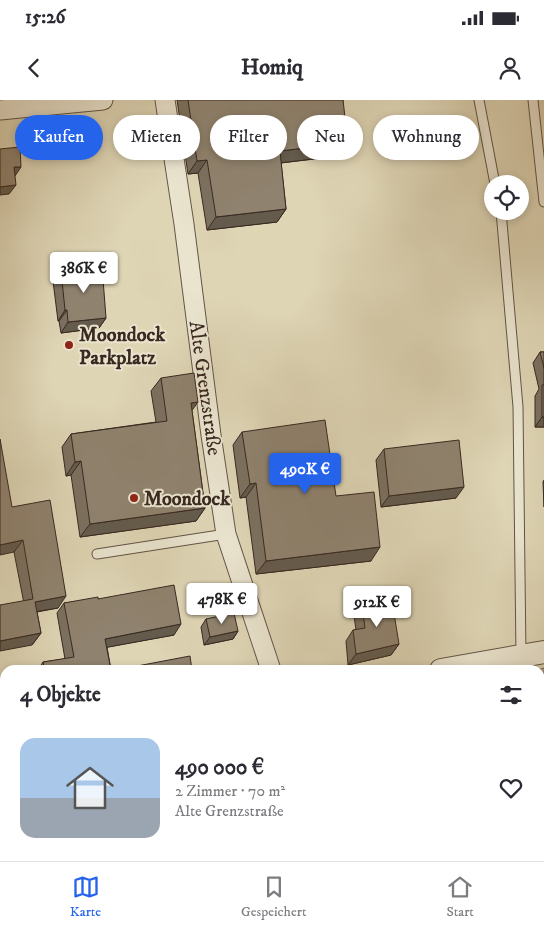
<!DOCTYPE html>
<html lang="de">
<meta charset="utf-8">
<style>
body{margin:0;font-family:"IM FELL DW Pica",serif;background:#f7f7f7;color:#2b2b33;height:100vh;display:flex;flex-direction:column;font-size:19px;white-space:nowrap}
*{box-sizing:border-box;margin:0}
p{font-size:16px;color:#7c7c81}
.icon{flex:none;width:28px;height:28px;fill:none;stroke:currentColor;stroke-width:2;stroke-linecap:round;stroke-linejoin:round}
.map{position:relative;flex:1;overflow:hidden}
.details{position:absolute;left:0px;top:565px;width:545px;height:196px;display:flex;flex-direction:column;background:#fff;border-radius:15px 15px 0 0;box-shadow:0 2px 8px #0003}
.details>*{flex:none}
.banner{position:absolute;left:15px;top:15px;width:515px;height:45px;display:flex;gap:10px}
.tools{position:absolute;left:484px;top:75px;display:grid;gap:10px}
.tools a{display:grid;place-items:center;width:45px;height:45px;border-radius:50%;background:#fff;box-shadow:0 2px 8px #0003;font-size:25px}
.price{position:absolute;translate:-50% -42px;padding:0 11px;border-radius:5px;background:#fff;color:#222;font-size:16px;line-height:32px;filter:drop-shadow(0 1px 2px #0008)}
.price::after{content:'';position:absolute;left:50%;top:30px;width:15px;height:11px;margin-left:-8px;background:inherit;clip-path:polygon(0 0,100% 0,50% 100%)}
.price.selected{background:#2563eb;color:#fff}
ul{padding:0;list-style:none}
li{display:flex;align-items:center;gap:15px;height:125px;padding:0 20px}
li span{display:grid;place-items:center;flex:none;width:140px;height:100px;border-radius:15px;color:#555}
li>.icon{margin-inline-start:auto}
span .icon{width:60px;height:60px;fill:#fffc;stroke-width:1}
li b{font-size:21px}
h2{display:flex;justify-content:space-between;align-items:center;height:60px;padding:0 20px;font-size:21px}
.pill{padding:0 18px;border-radius:22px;background:#fff;box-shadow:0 2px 8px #0003;font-size:18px;line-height:45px}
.pill.selected{background:#2563eb;color:#fff}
.status{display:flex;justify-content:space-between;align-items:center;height:35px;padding:0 25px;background:#fff;direction:ltr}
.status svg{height:14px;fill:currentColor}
header{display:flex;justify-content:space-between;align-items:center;height:65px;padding:0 20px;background:#fff;font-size:22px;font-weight:700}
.dock{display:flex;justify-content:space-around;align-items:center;height:70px;border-top:1px solid #e1e1e2;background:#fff;font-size:14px;color:#7c7c81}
.dock a{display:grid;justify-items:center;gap:2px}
.dock .selected{color:#2563eb}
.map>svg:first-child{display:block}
.green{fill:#c2b89c;stroke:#7e705e}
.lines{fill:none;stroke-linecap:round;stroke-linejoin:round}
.service-casing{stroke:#625446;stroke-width:11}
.minor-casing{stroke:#625446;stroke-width:21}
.tertiary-casing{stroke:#625446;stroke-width:24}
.service{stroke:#eae4cf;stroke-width:9}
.minor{stroke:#eae4cf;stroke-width:19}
.tertiary{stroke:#eae4cf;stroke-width:22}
.wall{fill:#7b705f;stroke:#392921}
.shaded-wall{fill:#645b4d;stroke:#392921}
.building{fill:#8f826e;stroke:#392921}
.poi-dot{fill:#8f2418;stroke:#eae4cf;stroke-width:2}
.labels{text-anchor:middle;stroke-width:4;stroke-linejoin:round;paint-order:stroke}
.poi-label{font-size:20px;font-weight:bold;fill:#392921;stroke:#eae4cf;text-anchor:start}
.street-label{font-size:20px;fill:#392921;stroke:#eae4cf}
</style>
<div class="status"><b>15:26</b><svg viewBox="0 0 49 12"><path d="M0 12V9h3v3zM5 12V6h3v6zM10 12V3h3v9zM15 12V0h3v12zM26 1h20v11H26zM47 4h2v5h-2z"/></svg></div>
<header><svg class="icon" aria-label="back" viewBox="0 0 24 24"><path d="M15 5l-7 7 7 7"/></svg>Homiq<svg class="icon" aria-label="person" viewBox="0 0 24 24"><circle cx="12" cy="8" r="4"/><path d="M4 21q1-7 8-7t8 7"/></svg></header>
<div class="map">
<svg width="544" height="761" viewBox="0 0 544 761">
<rect width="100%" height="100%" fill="#ded5b5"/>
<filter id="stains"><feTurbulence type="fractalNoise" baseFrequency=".004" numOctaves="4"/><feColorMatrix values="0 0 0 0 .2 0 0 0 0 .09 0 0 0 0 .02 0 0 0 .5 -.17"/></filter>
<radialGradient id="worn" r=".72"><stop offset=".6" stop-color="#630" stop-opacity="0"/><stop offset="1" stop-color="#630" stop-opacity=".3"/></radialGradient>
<path class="green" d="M 544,568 L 544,761 L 535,761 L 534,756 L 540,756 L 540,570 L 538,570 Z"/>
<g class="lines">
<g class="service-casing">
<path id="service" d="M 479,0 L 495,84
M 533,0 L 544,102
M 501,111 L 518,307 L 521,555
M 97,454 L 226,434"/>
</g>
<g class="minor-casing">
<path id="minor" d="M 165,0 L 184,124 L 211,335 L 226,434 L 271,570
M 0,10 L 103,0
M 333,756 L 335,761"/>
</g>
<g class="tertiary-casing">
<path id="tertiary" d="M 441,570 L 544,552
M 0,636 L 5,636"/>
</g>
<use href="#service" class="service"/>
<use href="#minor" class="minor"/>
<use href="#tertiary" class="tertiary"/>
</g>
<path class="wall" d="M 177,0 L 343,0 L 339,56 L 281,63 L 286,109 L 277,122 L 207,130 L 198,73 L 188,74 Z
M 390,28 L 425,47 L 419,55 L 387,58 L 385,36 Z
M 61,171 L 106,218 L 99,228 L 61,233 L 59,221 L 58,221 L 53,181 Z
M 540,252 L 544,252 L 544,327 L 535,327 L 535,296 L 539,289 L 533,263 Z
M 161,278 L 192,311 L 205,408 L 196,421 L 80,437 L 71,375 L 66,376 L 62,347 L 71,334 L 156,322 L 151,291 Z
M 242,332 L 336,396 L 371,461 L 256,474 L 246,397 L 240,398 L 233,345 Z
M 384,349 L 456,398 L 381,407 L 376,360 Z
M 544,380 L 544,407 L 543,382 Z
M 12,407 L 58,508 L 37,512 L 41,533 L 32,545 L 14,452 Z
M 98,499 L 174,535 L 107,547 L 111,570 L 38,570 L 43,562 L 65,559 L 57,513 L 64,503 Z
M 362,505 L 399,544 L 391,555 L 348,565 L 346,541 L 353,530 L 356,530 L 354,516 Z
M 206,519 L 238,531 L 233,539 L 204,545 L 201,527 Z
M 362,756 L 467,756 L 469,761 L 364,761 Z"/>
<path class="shaded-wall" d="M 348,43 L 339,56 L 271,64 L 280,51 Z
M 425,47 L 419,55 L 387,58 L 393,51 Z
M 207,60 L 198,73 L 188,74 L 197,61 Z
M 14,67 L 21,67 L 15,76 Z
M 16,85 L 9,94 L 0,95 L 0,87 Z
M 286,109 L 277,122 L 207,130 L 216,117 Z
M 65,210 L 67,210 L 59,221 L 58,221 Z
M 106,218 L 99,228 L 61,233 L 68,222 Z
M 198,302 L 188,316 L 191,303 Z
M 542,317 L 544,317 L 544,327 L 535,327 Z
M 81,361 L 71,375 L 66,376 L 75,362 Z
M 256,383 L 246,397 L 240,398 L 250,384 Z
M 464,387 L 456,398 L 381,407 L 389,396 Z
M 205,408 L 196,421 L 80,437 L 90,424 Z
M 23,440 L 14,452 L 0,455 L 0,445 Z
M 380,447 L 371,461 L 256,474 L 266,461 Z
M 66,496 L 58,508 L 27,513 L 35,502 Z
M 181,524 L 174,535 L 98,549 L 105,539 Z
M 238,531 L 233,539 L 204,545 L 210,537 Z
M 41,533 L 32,545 L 0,551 L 0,541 Z
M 399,544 L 391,555 L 348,565 L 356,554 Z"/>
<path class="building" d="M 188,0 L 343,0 L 348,43 L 280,51 L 286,109 L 216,117 L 207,60 L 197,61 Z
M 422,25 L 425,47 L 393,51 L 390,28 Z
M 20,47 L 21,67 L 14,67 L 16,85 L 0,87 L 0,49 Z
M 102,166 L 106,218 L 68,222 L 67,210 L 65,210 L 61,171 Z
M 540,252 L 544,252 L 544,268 Z
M 194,273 L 198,302 L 191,303 L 205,408 L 90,424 L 81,361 L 75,362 L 71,334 L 167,321 L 161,278 Z
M 542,285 L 544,285 L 544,317 L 542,317 Z
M 325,320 L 336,396 L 374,392 L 380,447 L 266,461 L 256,383 L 250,384 L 242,332 Z
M 0,339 L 12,407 L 50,400 L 66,496 L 35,502 L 41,533 L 0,541 L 0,505 L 33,499 L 23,440 L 0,445 Z
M 459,340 L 464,387 L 389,396 L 384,349 Z
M 174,485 L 181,524 L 105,539 L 111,570 L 45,570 L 43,562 L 74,557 L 64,503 L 98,497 L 98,499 Z
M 392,501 L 399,544 L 356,554 L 353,530 L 365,528 L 362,505 Z
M 234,513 L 238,531 L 210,537 L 206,519 Z
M 190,556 L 192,570 L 116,570 Z
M 0,694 L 5,694 L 5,756 L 22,756 L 22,761 L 0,761 Z
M 376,756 L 467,756 L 469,761 L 378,761 Z"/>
<g class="poi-dot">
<circle cx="69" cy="245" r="5"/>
<circle cx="134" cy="398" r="5"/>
</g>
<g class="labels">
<g class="poi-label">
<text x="79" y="241">Moondock<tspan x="79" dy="23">Parkplatz</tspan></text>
<text x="144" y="405">Moondock</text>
</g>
<g class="street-label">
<text transform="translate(206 288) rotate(82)" y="7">Alte Grenzstraße</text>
</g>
</g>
<rect width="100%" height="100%" filter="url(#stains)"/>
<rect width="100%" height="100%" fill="url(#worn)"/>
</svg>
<div class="tools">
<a><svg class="icon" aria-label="locate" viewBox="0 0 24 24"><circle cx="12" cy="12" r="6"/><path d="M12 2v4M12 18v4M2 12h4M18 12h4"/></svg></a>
</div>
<b class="price" style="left:84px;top:194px">386K €</b>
<b class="price selected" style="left:305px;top:395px">490K €</b>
<b class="price" style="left:222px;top:525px">478K €</b>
<b class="price" style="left:377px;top:528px">912K €</b>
<div class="banner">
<a class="pill selected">Kaufen</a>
<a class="pill">Mieten</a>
<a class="pill">Filter</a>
<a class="pill">Neu</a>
<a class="pill">Wohnung</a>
</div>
<section class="details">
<h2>4 Objekte<svg class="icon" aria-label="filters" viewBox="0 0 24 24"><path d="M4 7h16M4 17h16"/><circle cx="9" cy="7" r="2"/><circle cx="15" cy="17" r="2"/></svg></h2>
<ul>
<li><span style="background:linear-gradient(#a9c7e8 60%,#9aa5b1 0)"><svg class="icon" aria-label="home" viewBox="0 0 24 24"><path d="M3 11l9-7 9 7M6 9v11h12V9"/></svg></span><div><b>490 000 €</b><p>2 Zimmer · 70 m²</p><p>Alte Grenzstraße</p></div><svg class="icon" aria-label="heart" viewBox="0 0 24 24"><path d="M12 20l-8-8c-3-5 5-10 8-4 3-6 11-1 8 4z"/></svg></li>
</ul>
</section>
</div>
<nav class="dock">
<a class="selected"><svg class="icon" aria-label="map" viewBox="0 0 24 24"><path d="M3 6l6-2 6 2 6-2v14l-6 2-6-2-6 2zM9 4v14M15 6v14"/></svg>Karte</a>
<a><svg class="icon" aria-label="saved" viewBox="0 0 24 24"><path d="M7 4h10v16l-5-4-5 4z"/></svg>Gespeichert</a>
<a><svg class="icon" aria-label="home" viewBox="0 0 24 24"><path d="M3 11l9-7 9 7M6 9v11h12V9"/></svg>Start</a>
</nav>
